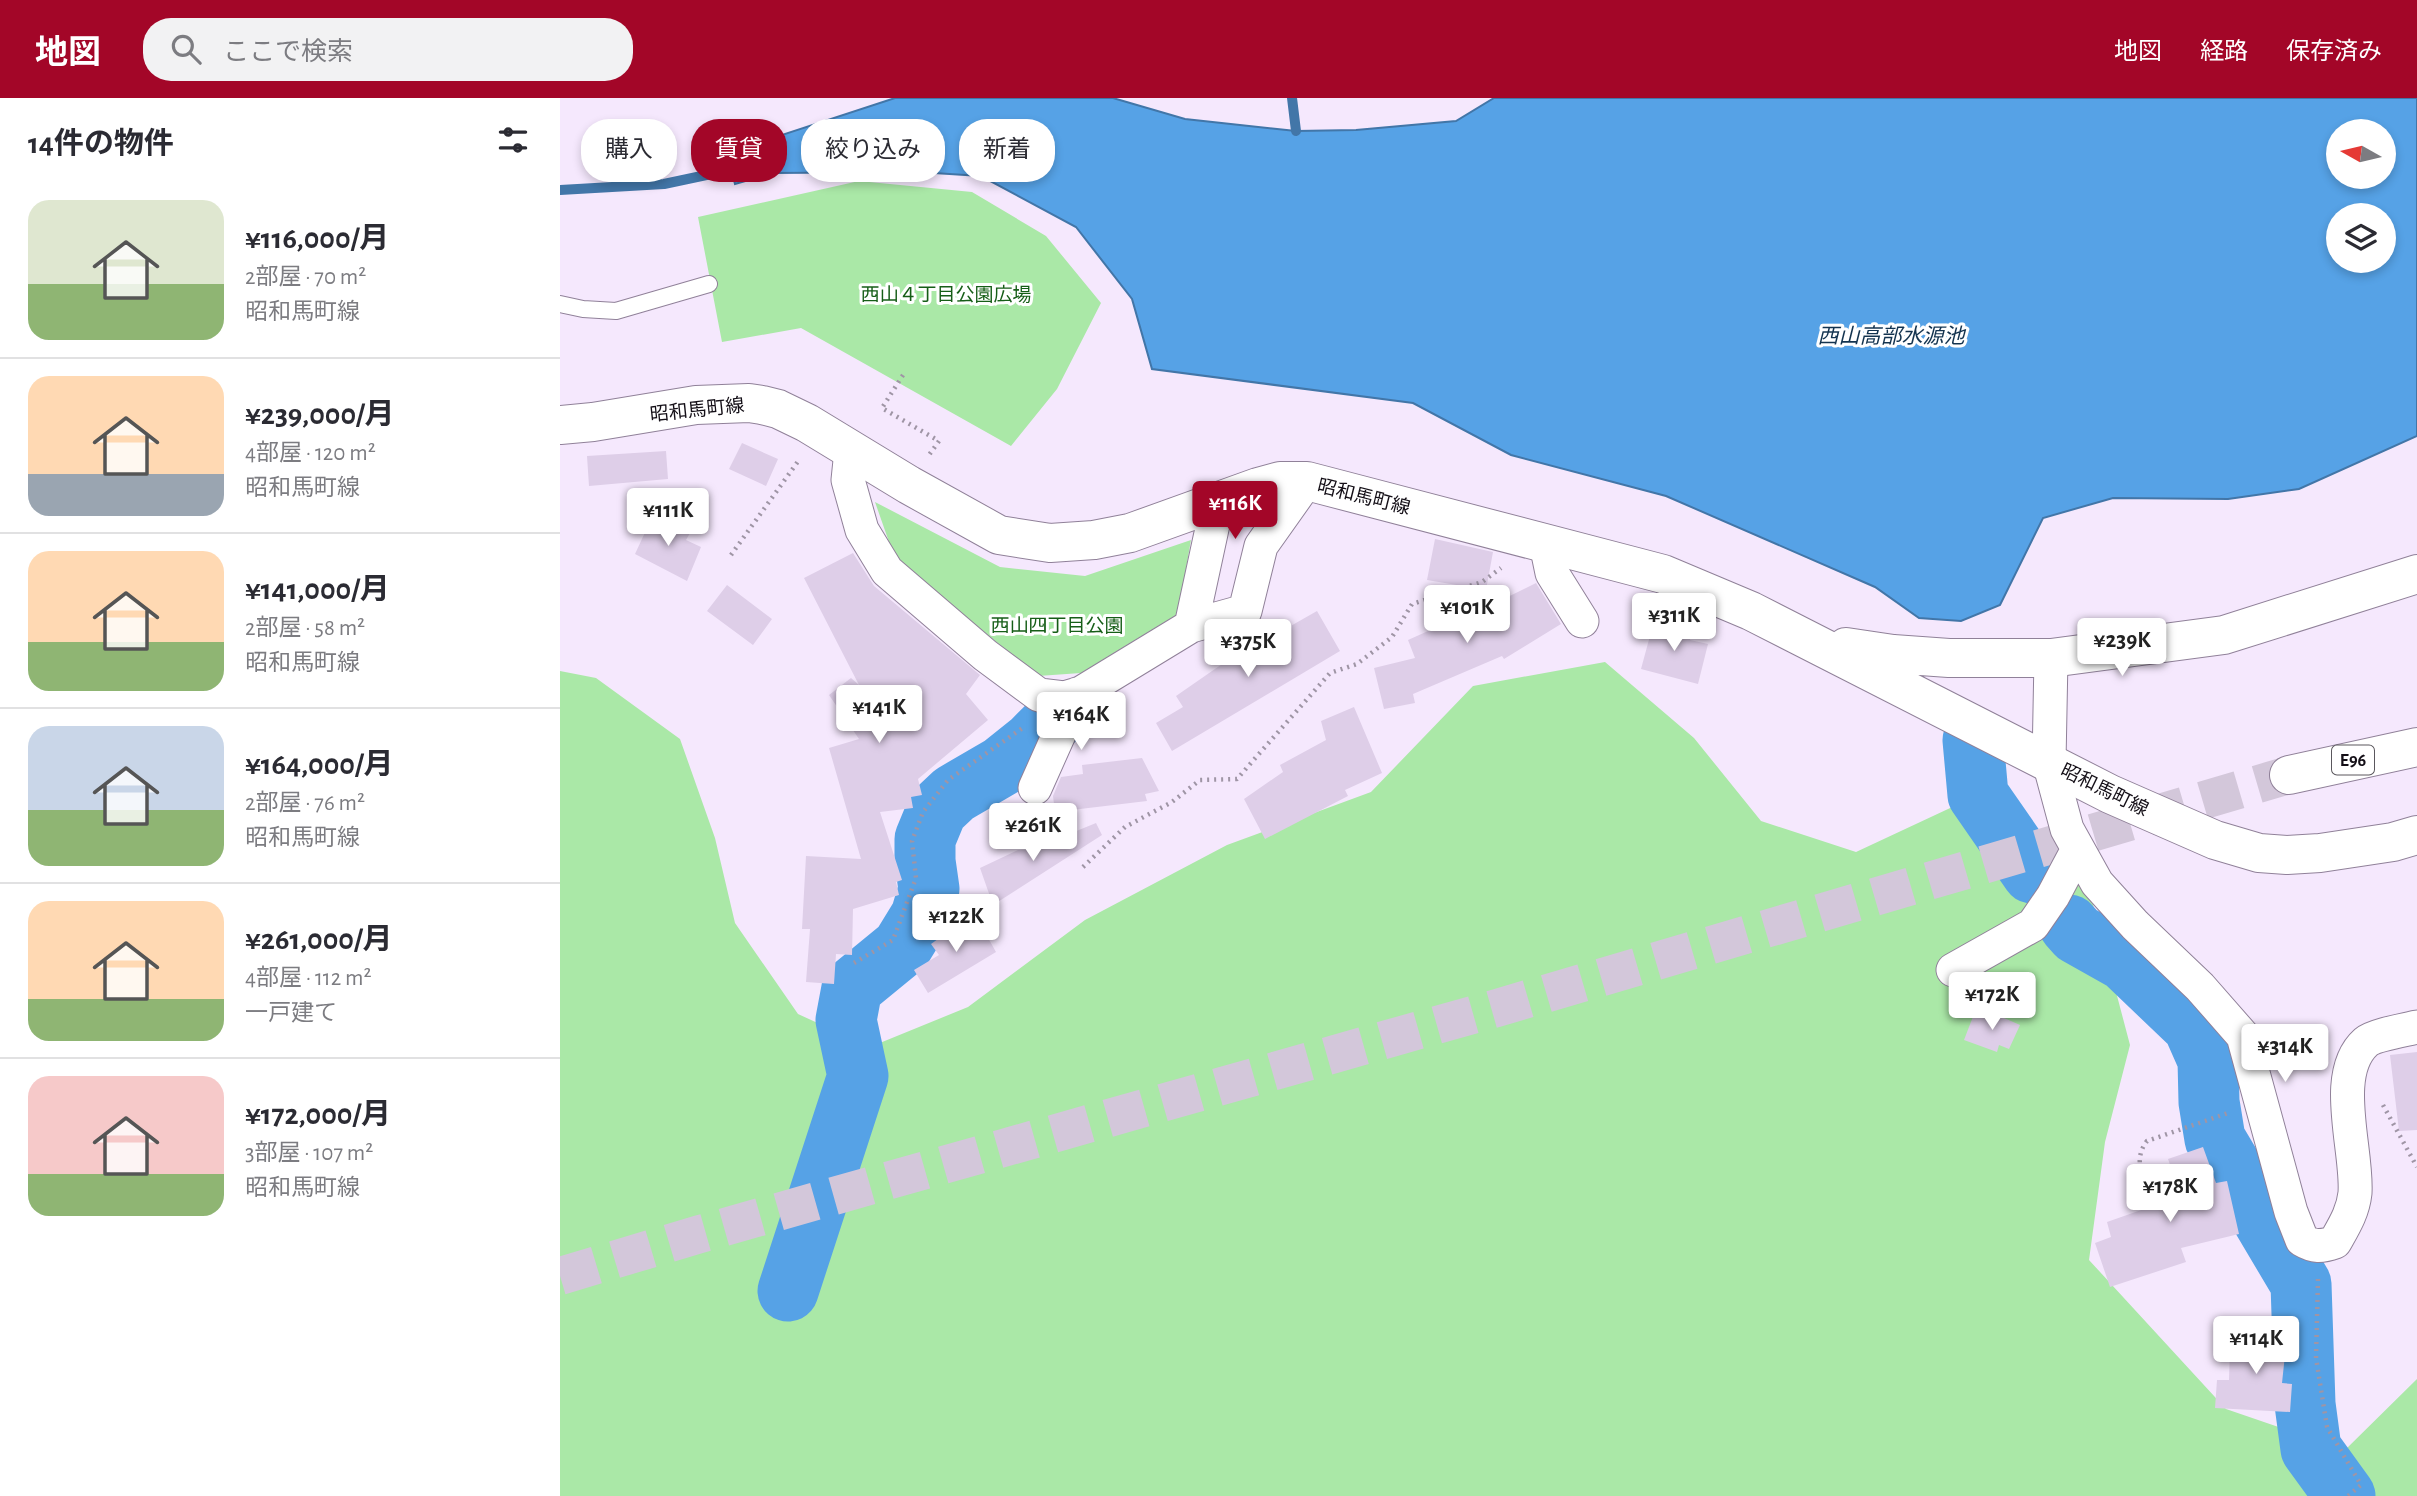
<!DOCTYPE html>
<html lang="ja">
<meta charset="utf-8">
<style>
body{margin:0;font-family:"Alegreya Sans","Noto Sans JP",sans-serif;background:#f2f2f3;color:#2b2b33;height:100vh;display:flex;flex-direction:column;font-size:26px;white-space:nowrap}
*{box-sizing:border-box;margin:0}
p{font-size:23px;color:#7c7c81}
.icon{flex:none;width:38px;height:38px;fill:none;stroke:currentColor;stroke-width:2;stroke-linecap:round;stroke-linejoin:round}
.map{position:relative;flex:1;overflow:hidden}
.side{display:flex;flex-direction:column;background:#fff;width:560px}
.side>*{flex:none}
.banner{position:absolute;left:21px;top:21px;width:665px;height:63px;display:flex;gap:14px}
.needle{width:46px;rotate:278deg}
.controls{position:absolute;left:1766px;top:21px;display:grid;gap:14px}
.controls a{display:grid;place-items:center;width:70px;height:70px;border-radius:50%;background:#fff;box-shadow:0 4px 10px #0003;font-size:35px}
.price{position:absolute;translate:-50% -60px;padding:0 16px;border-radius:7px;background:#fff;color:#222;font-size:23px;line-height:46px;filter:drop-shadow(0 2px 4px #0008)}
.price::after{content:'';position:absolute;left:50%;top:42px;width:21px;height:16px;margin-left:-10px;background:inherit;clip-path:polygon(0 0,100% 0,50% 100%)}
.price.selected{background:#a30628;color:#fff}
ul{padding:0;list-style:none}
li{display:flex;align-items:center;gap:21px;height:175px;padding:0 28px}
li+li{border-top:2px solid #e1e1e2}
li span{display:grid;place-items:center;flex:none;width:196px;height:140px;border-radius:21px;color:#555}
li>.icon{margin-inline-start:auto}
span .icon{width:84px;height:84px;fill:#fffc;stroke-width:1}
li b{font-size:30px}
h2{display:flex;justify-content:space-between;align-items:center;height:84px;padding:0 28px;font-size:30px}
.pill{padding:0 24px;border-radius:28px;background:#fff;box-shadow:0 4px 10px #0003;font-size:24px;line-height:63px}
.pill.selected{background:#a30628;color:#fff}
header{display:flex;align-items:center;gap:42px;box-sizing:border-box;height:98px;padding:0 35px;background:#a30628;color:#fff}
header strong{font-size:33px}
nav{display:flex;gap:38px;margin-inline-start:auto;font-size:24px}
.search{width:490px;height:63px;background:#f2f2f3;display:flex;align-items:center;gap:18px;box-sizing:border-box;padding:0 24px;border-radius:28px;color:#7c7c81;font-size:26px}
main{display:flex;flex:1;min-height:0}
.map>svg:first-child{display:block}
.green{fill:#aae8a7}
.water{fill:#56a2e6;stroke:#4276a8;stroke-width:2;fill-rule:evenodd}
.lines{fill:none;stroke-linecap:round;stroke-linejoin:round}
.stream{stroke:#4276a8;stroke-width:10}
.river{stroke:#56a2e6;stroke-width:61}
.building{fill:#decee8}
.motorway-tunnel{stroke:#d3c7da;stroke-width:38;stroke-dasharray:38 19;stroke-linecap:butt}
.service-casing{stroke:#908199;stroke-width:18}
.minor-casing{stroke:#908199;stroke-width:35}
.secondary-casing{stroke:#908199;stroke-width:40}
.motorway-casing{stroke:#908199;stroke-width:40}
.path{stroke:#9f95a5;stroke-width:4.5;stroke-dasharray:2 5;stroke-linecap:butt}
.service{stroke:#fff;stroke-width:16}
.minor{stroke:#fff;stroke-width:33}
.secondary{stroke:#fff;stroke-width:38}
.motorway{stroke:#fff;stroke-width:38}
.labels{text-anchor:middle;stroke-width:6;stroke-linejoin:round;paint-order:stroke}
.shield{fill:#fff;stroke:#5a575d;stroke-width:2}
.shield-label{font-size:18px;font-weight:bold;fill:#140f17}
.park-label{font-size:19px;fill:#165e17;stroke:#fff}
.street-label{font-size:19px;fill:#140f17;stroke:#fff}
.water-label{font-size:21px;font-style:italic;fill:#13334f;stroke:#fff}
</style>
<header>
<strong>地図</strong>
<div class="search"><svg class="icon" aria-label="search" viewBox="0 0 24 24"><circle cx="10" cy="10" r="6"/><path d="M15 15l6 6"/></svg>ここで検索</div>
<nav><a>地図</a><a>経路</a><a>保存済み</a></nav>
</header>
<main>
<section class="side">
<h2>14件の物件<svg class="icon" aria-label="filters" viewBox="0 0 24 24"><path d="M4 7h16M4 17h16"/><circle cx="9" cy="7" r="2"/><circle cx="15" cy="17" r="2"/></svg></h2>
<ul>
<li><span style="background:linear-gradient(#dfe7d0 60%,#8fb573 0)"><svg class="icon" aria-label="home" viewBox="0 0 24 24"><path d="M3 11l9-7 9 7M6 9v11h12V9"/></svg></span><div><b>¥116,000/月</b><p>2部屋 · 70 m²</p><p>昭和馬町線</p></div></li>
<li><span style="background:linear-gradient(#ffd9b3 70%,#9aa5b1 0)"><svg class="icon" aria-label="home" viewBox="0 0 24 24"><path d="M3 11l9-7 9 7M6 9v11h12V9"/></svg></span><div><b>¥239,000/月</b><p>4部屋 · 120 m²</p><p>昭和馬町線</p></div></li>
<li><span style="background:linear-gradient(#ffd9b3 65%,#8fb573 0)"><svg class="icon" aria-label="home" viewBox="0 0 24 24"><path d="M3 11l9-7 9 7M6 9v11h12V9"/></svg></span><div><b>¥141,000/月</b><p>2部屋 · 58 m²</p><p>昭和馬町線</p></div></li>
<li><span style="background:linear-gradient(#c9d6e8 60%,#8fb573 0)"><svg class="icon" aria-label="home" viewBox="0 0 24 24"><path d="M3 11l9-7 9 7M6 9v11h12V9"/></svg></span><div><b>¥164,000/月</b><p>2部屋 · 76 m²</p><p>昭和馬町線</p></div></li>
<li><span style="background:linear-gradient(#ffd9b3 70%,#8fb573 0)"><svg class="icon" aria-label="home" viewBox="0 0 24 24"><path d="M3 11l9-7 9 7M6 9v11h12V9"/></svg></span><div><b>¥261,000/月</b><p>4部屋 · 112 m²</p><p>一戸建て</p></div></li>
<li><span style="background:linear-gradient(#f6c9c9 70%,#8fb573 0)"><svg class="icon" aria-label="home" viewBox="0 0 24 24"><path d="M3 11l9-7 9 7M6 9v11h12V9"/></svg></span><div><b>¥172,000/月</b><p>3部屋 · 107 m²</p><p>昭和馬町線</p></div></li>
</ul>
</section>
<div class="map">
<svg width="1857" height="1398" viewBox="0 0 1857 1398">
<rect width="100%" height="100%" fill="#f5e8fd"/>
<path class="green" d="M 299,83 L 412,94 L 486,138 L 541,205 L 497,291 L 451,348 L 241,230 L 162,244 L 138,119 Z
M 315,404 L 440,469 L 525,478 L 631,442 L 618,516 L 521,575 L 478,578 L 335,461 Z
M 1045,564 L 1134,640 L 1201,723 L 1296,754 L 1418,697 L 1526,780 L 1570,947 L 1545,1044 L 1529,1162 L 1666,1311 L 1785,1352 L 1857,1281 L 1857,1398 L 0,1398 L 0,573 L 36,580 L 120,641 L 155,740 L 175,825 L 238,916 L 310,949 L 408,909 L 525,822 L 667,747 L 811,694 L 913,588 Z"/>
<path class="water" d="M 335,0 L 553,0 L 625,21 L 736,33 L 796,32 L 896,23 L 934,0 L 1857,0 L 1857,338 L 1739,391 L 1668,401 L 1553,400 L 1483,420 L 1440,507 L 1401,523 L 1359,520 L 1315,489 L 1106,398 L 951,357 L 853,305 L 592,271 L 572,201 L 516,129 L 421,78 L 358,74 L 213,75 L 175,86 L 167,55 ZM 1778,33 L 1824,33 L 1824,79 L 1778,79 ZM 1778,117 L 1824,117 L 1824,163 L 1778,163 Z"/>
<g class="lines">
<path class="stream" d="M 732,0 L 736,33
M 0,92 L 104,86 L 184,69"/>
<path class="river" d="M 1413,642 L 1418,697 L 1472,775
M 1509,827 L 1517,836 L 1565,863 L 1633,928 L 1648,962 L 1649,1004 L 1655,1041 L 1741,1186 L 1745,1306 L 1751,1351 L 1785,1398
M 228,1193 L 298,978 L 286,922 L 292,890 L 342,849 L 361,818 L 369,791 L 365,763 L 365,741 L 377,712 L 394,696 L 442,668 L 472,644 L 494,622"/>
</g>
<path class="building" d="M 182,345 L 218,361 L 206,388 L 169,371 Z
M 106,353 L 108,381 L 29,388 L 27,358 Z
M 94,415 L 130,435 L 126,442 L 141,449 L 127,483 L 75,456 Z
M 875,441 L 933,454 L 926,492 L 867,482 Z
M 293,455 L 314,488 L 420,577 L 406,596 L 428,622 L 358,681 L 362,697 L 351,699 L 353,710 L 320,714 L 342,782 L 336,784 L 339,797 L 293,811 L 292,857 L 276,856 L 274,886 L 246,884 L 250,831 L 242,831 L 246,758 L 301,761 L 269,650 L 299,641 L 269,597 L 291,580 L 299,587 L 244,480 Z
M 976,485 L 1001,526 L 944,561 L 942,558 L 853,596 L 855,605 L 824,611 L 814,570 L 855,560 L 848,542 L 924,508 L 923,511 Z
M 167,487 L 212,521 L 193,547 L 147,513 Z
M 757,513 L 780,553 L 612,653 L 596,625 L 623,609 L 616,598 L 678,555 L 680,557 Z
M 1094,523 L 1132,533 L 1130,542 L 1148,546 L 1138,586 L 1081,571 Z
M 794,609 L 822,675 L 785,692 L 788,698 L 705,741 L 684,701 L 723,674 L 720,667 L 766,642 L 761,623 Z
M 582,660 L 599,693 L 585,696 L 587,703 L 495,714 L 493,698 L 501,679 L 523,676 L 522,667 Z
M 536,725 L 542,737 L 433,807 L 420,770 L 458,752 L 470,752 Z
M 414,815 L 436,854 L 368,895 L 354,872 L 379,857 L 371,846 Z
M 1414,916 L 1432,923 L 1435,916 L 1460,927 L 1449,951 L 1439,947 L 1437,954 L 1404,942 Z
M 1857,954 L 1857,1032 L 1839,1033 L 1830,957 Z
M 1643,1049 L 1656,1085 L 1667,1083 L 1679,1136 L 1621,1150 L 1626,1164 L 1550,1189 L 1535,1145 L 1551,1139 L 1547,1124 L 1621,1098 L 1608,1061 Z
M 1682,1234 L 1727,1238 L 1722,1285 L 1732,1286 L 1730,1314 L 1655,1310 L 1657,1282 L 1669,1282 L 1670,1250 L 1680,1250 Z"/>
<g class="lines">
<path class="motorway-tunnel" d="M 0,1178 L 140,1136 L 937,910 L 1729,677"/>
<g class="service-casing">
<path id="service" d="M 0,206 L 23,211 L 56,213 L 149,186"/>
</g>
<g class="minor-casing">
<path id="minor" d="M 291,353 L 288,382 L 302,432 L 327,473 L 425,557 L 479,597 L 504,600 L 521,595 L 631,528 L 658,403
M 986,446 L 992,475 L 1022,523
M 631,528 L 685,513 L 701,448 L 747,383
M 1491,560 L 1489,664 L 1507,731 L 1537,785 L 1575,827 L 1640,889 L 1683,938 L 1731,1114 L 1742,1142 C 1754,1149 1761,1149 1775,1144 C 1784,1128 1793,1114 1795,1095 C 1798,1052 1770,976 1806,944 C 1814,937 1845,932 1857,929
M 475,690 L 517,596
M 1393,872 L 1473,827 L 1493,798 L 1518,751"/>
</g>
<g class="secondary-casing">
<path id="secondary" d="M 0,327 L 33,324 L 136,307 L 189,305 L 202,307 L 218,311 L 247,325 L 349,387 L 439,437 L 490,445 L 534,442 L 570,435 L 698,389 L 720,383 L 747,383 L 1103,476 L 1191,513 L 1550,696 L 1655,742 L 1699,755 L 1727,757 L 1760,755 L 1833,744 L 1857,737
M 1286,549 L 1333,556 L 1389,560 L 1491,560 L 1664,537 L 1857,476"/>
</g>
<g class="motorway-casing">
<path id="motorway" d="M 1729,677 L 1857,649"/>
</g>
<path class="path" d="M 343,277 L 322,310 L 379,343 L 369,357
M 171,457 L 239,362
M 523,769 L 565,729 L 612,704 L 640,682 L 677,681 L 770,575 L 797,566 L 832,539 L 852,506 L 922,484 L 941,470
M 294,865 L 333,842 L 356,780 L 352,743 L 363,714 L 388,682 L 464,629
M 1823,1007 L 1857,1069
M 1591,1097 C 1582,1080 1573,1061 1587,1043 L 1671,1014
M 1758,1181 L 1756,1260 L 1767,1329 L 1801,1387 L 1788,1398"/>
<use href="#service" class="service"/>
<use href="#minor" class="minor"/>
<use href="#secondary" class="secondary"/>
<use href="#motorway" class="motorway"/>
</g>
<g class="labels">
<rect class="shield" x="1772" y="647.5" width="42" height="29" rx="5"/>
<g class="shield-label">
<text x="1793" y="668">E96</text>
</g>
<g class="park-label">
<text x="386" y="203">西山４丁目公園広場</text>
<text x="497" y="534">西山四丁目公園</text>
</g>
<g class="street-label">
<text transform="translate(137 311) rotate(-6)" y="7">昭和馬町線</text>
<text transform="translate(804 398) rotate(14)" y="7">昭和馬町線</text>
<text transform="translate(1545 691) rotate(26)" y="7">昭和馬町線</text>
</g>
<g class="water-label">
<text x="1331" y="245">西山高部水源池</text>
</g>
</g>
</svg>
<div class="controls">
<a><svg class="needle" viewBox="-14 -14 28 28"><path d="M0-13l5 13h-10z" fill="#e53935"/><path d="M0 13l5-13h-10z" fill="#7c7c81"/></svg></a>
<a><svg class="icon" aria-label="layers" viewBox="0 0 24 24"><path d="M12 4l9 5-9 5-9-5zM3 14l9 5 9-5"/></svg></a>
</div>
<b class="price selected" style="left:675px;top:443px">¥116K</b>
<b class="price" style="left:108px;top:450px">¥111K</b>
<b class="price" style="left:907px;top:547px">¥101K</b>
<b class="price" style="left:1114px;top:555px">¥311K</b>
<b class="price" style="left:1562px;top:580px">¥239K</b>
<b class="price" style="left:688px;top:581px">¥375K</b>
<b class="price" style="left:319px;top:647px">¥141K</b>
<b class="price" style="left:521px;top:654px">¥164K</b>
<b class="price" style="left:473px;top:765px">¥261K</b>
<b class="price" style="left:396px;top:856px">¥122K</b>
<b class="price" style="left:1432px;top:934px">¥172K</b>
<b class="price" style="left:1725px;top:986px">¥314K</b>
<b class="price" style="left:1610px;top:1126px">¥178K</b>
<b class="price" style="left:1696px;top:1278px">¥114K</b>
<div class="banner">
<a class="pill">購入</a>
<a class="pill selected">賃貸</a>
<a class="pill">絞り込み</a>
<a class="pill">新着</a>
</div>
</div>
</main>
